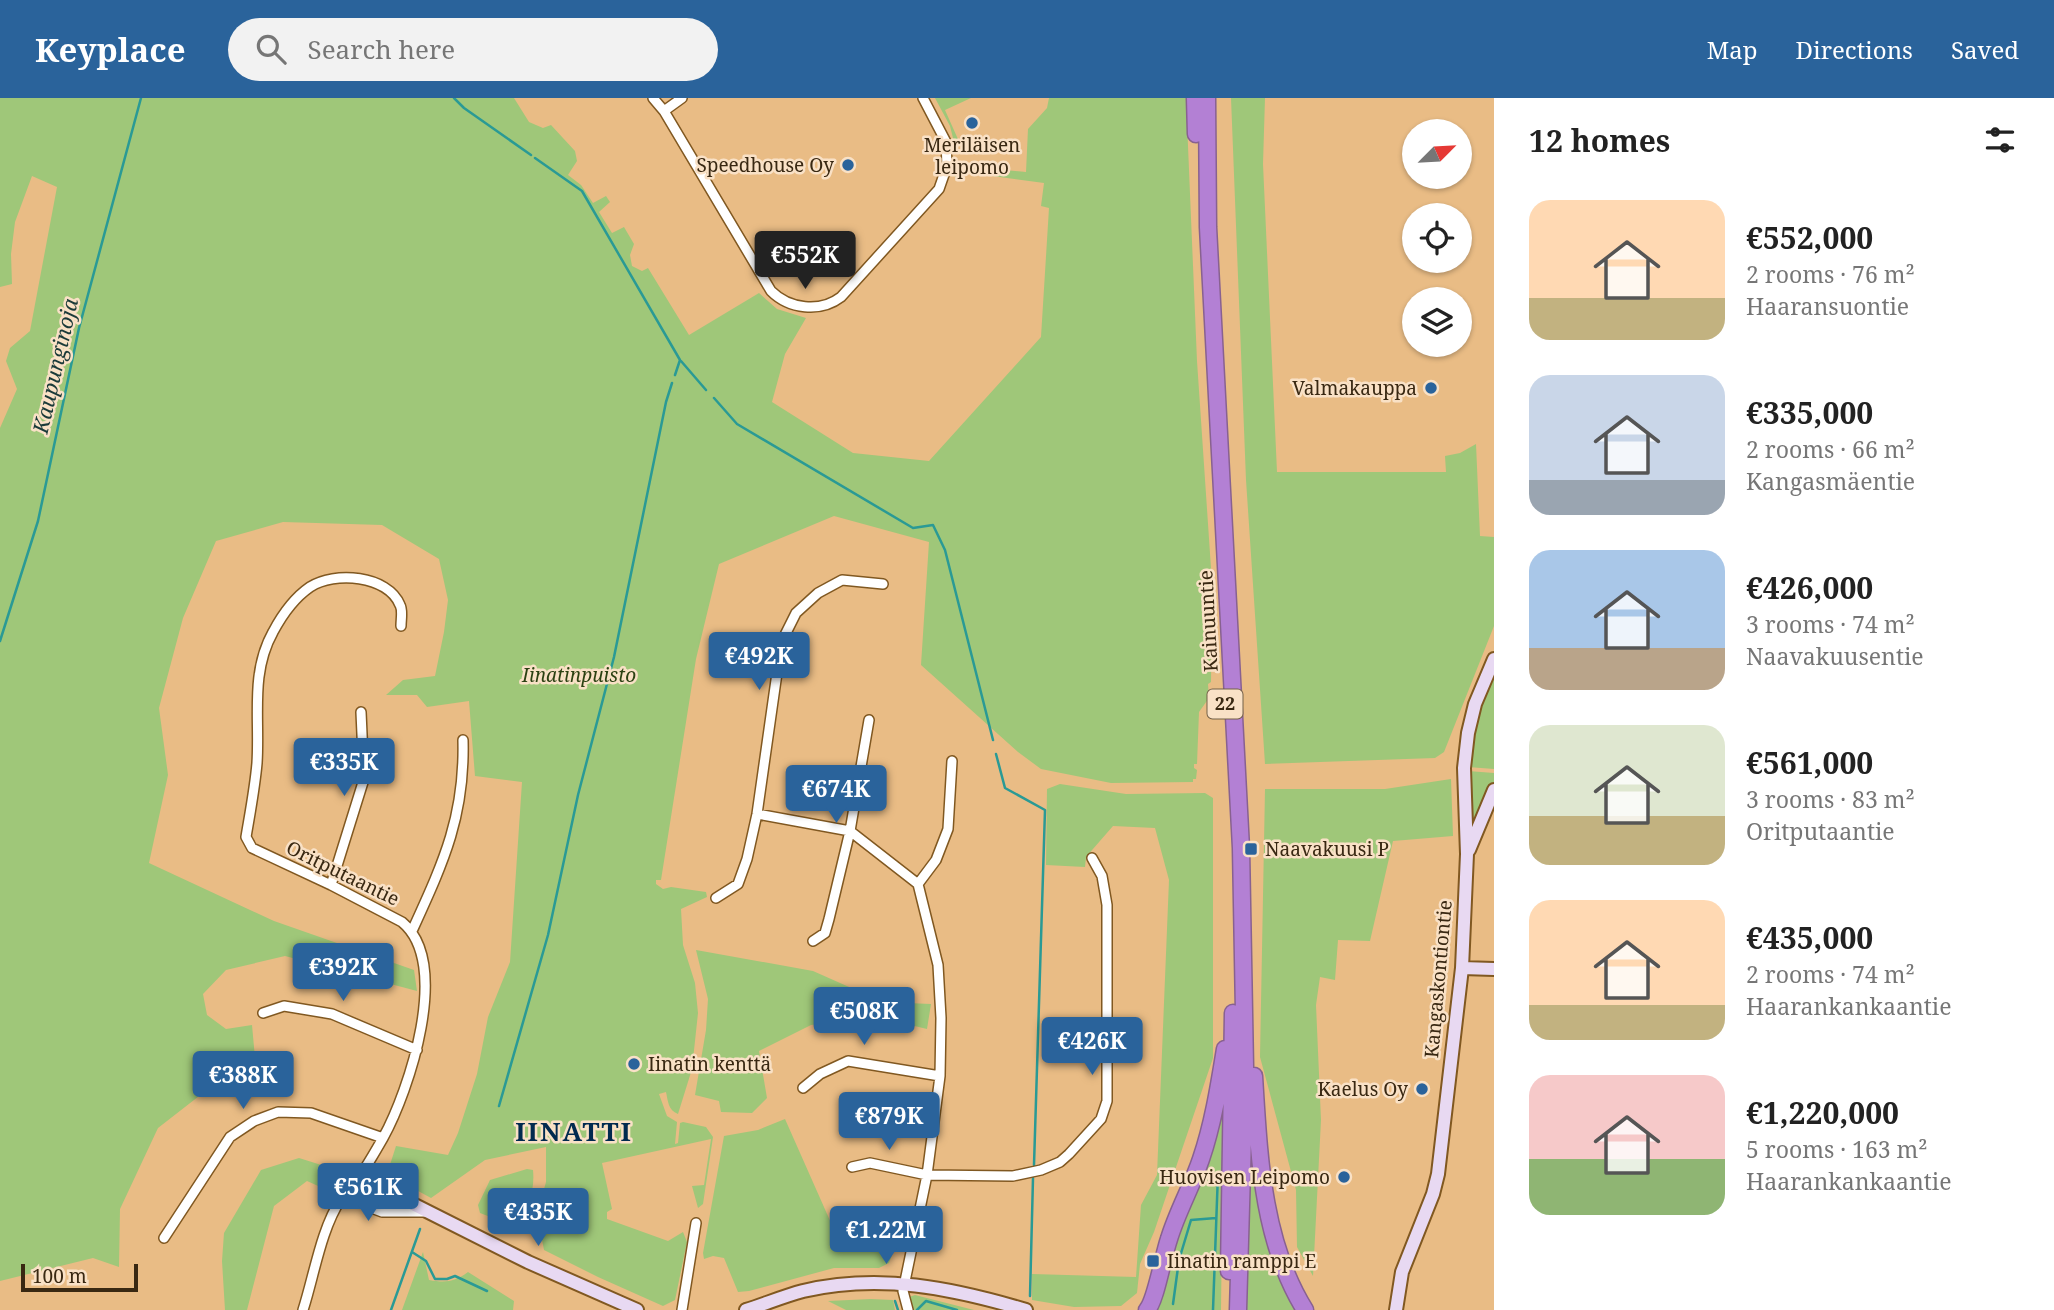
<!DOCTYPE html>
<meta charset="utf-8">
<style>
body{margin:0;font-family:"Noto Serif",serif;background:#f2f2f2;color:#222;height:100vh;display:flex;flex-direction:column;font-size:26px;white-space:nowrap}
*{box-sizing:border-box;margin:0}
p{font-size:23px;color:#767676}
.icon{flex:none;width:38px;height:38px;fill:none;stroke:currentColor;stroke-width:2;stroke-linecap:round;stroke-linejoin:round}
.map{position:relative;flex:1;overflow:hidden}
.sheet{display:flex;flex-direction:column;background:#fff;width:560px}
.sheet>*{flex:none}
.needle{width:46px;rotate:66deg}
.buttons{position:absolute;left:1402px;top:21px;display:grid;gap:14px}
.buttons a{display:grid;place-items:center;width:70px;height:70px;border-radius:50%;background:#fff;box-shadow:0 2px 5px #0004;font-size:35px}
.scale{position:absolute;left:21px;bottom:18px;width:117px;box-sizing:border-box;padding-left:7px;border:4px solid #392812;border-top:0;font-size:19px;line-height:24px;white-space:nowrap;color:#392812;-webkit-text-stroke:5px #f9e1c6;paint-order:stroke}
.price{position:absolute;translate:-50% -60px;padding:0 16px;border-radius:7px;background:#2a639b;color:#fff;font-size:23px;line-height:46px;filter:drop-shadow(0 2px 4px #0008)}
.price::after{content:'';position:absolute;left:50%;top:42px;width:21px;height:16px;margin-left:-10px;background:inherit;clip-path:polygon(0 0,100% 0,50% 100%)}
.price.on{background:#222;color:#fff}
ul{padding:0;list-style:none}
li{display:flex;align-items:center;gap:21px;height:175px;padding:0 35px}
li span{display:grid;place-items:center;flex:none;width:196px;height:140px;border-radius:21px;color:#555}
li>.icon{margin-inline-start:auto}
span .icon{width:84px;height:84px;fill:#fffc;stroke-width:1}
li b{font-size:30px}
h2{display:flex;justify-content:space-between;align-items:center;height:84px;padding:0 35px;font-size:30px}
header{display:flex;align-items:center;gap:42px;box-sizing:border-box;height:98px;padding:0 35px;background:#2a639b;color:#fff}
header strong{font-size:33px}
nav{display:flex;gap:38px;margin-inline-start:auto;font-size:24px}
.search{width:490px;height:63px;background:#f2f2f2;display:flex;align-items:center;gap:18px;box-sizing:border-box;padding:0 24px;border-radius:38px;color:#767676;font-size:26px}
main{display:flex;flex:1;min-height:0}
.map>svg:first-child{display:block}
.green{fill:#9fc779}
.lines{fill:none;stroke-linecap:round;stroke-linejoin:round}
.stream{stroke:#2a9a95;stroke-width:2.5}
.street-casing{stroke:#805821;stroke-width:12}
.secondary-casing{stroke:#805821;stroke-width:16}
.highway-casing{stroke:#886190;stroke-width:19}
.street{stroke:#fff;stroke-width:9}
.secondary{stroke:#e8d9f2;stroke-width:12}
.highway{stroke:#b380d4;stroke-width:16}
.poi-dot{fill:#2a639b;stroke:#f9e1c6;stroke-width:2.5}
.labels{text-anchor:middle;stroke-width:5;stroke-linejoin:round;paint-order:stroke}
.shield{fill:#f9e1c6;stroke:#736048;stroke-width:2}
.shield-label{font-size:18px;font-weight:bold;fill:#392812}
.poi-label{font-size:19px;fill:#392812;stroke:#f9e1c6;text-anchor:end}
.street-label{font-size:19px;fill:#392812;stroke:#f9e1c6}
.park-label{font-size:19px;font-style:italic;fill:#2b4112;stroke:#f9e1c6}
.water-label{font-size:21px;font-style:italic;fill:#1a3a39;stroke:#f9e1c6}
.district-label{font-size:26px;font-weight:bold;letter-spacing:2px;fill:#012a4f;stroke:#f9e1c6}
</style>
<header>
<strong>Keyplace</strong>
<div class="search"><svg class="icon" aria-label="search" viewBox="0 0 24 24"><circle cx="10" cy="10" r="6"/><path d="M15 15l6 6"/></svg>Search here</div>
<nav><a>Map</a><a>Directions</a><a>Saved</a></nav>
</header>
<main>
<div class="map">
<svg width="1494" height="1212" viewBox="0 0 1494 1212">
<rect width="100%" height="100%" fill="#e9bc85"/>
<path class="green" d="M 0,0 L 514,0 L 529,24 L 543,30 L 551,27 L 575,53 L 577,63 L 568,77 L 581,87 L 593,105 L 606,98 L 610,104 L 599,114 L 612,135 L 624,129 L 634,146 L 630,157 L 632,168 L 642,173 L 648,170 L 689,237 L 759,195 L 777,211 L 806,220 L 785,256 L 772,304 L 853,355 L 929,363 L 1041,239 L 1049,110 L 1041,108 L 1044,85 L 963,74 L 962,80 L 959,81 L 954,78 L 955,64 L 973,66 L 983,70 L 1026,74 L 1028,31 L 1047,10 L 1049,0 L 1186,0 L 1197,263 L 1212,485 L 1211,584 L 1208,586 L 1209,600 L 1199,614 L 1197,666 L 1194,666 L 1194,670 L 1197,672 L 1196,681 L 1193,681 L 1193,684 L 1111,685 L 1041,671 L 1018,654 L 921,567 L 929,444 L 834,418 L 719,466 L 696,561 L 661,782 L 656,782 L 656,786 L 663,791 L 671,789 L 706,794 L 707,799 L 681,811 L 683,847 L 695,885 L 698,915 L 692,971 L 678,1016 C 668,1012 668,1003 666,994 L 659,996 L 667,1018 L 677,1024 L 675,1046 L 678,1045 L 680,1025 L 683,1024 L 706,1029 L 713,1039 L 703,1106 L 698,1110 L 692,1088 L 704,1087 L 711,1041 L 602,1065 L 612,1111 L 607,1114 L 607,1121 L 668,1143 L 683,1134 L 687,1144 L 675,1202 L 663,1208 L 598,1179 L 544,1152 L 537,1116 L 546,1084 L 546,1049 L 485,1062 L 431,1100 L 387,1076 L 396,1048 L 448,1057 L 458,1035 L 477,976 L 488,919 L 510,864 L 522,684 L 475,678 L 469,603 L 427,609 L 417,597 L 386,597 L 403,582 L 435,578 L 444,534 L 448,502 L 439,461 L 382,427 L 283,424 L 216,443 L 183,520 L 159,610 L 168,677 L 149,765 L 274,823 L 414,872 L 417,893 L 285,858 L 226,872 L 203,896 L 207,917 L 226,931 L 252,927 L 256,971 L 203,995 L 158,1030 L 120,1111 L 119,1169 L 93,1160 L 0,1183 L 0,330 L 17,291 L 6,263 L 10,250 L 30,233 L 57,89 L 32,78 L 15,124 L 11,156 L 12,186 L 0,189 Z
M 935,0 L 971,0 L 945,12 L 961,48 L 955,48 L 950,28 Z
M 1231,0 L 1265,0 L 1263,66 L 1277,374 L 1446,374 L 1445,358 L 1460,355 L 1476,346 L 1480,438 L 1494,439 L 1494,528 L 1444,654 L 1435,660 L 1265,666 L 1246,382 Z
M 1494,568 L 1494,671 L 1468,669 L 1470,636 Z
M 1468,673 L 1494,675 L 1494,687 L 1469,745 Z
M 1451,681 L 1453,738 L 1393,743 L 1370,843 L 1338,842 L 1335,882 L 1320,879 L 1316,907 L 1321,1022 L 1313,1178 L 1297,1149 L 1296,1092 L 1260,959 L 1265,691 L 1385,691 Z
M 1060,686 L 1126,696 L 1205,695 L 1213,700 L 1213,960 L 1154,1134 L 1140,1166 L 1137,1195 L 1121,1208 L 1074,1209 L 1032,1202 L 1032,1176 L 1136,1179 L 1141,1107 L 1157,1077 L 1169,782 L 1155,730 L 1113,728 L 1086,759 L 1085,769 L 1046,767 L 1047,691 Z
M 696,852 L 813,873 L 883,904 L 931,906 L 927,931 L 873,918 L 811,927 L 759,953 L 767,1000 L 752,1015 L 721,1014 L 719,1003 L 695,997 L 706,932 L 708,901 Z
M 1224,969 L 1221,1212 L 1155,1212 Z
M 1249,1014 L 1255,1057 L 1300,1212 L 1244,1212 Z
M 785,1021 L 843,1152 L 883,1154 L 892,1157 L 889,1165 L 879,1170 L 834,1170 L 749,1193 L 738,1194 L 724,1160 L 713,1158 L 704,1161 L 703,1155 L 724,1038 L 758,1032 Z
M 299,1060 L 350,1076 L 336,1096 L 307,1083 L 274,1108 L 247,1212 L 225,1212 L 222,1163 L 224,1135 L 261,1072 Z
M 527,1071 L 533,1072 C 535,1092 529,1112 513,1125 L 506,1125 L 480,1115 L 478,1107 L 490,1082 Z
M 423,1154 L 429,1182 C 446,1185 454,1184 468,1174 L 514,1203 L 513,1212 L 402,1212 Z
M 915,1197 L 974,1212 L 911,1212 L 909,1199 Z
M 871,1201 L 893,1202 L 895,1212 L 846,1212 L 828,1203 Z"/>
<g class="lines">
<path class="stream" d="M 454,0 L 464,10 L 531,57
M 535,60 L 582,93 L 680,262 L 675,277
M 681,263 L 706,292
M 714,300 L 737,326 L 913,430 L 933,427 L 945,452 L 993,642
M 0,543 L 38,423 L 79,230 L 141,0
M 996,656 L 1005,690 L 1045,712 L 1034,1067
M 499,1008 L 548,837 L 578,697 L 614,559 L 666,304 L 672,285
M 412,1154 L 426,1163 L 435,1181 L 447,1181 L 455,1178 L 487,1193
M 1030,1198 L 1033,1080
M 895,1203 L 898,1212
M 1173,1206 L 1179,1162 L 1191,1122 L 1216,1120
M 391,1212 L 420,1131
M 917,1212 L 926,1203 L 957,1212
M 1213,1212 L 1218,1075"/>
<g class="street-casing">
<path id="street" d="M 653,0 L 664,13 L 771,193 C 789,211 820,215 841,199 L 939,91 L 947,68 L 946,44 L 923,0
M 664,13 L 682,0
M 757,716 L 850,733 L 918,786 L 938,867 L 941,920 L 940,978 L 927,1077 L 903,1193 L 908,1212
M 918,786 L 936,762 L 948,731 L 952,663
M 331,787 L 364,681 L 361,614
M 716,800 L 738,786 L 747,761 L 757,716 L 779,561 L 785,537 L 796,515 L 818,495 L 842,482 L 883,486
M 412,833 C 443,765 465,719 463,642
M 813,843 L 825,835 L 829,821 L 850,733 L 869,622
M 263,915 L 284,908 L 332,916 L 417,952
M 803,990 L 820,976 L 848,963 L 940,978
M 852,1069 L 870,1065 L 927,1077 L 1013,1078 L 1041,1072 L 1060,1064 L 1069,1056 L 1101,1021 L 1107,1003 L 1107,807 L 1102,778 L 1092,760
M 381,1090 L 373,1095 L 371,1104 L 374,1111 L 382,1114 L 426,1114
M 164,1140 L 230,1039 L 254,1023 L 278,1014 L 311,1015 L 383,1040
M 303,1212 C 314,1178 321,1131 341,1101 C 345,1094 352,1088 358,1081 C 367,1068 375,1054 383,1040 C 409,993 452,865 402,824 L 331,787 L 252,750 L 246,739 C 250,715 255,689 257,665 C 260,620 250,575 273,534 C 282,517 294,500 310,489 C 334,473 388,477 400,507 C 403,512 401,521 401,528
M 682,1212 L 696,1125"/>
</g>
<g class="secondary-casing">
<path id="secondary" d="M 1469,752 L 1494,692
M 1462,870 L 1494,871
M 359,1079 L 528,1164 L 637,1212
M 746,1212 C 765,1206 784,1198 803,1193 C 880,1175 952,1190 1026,1212
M 1396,1212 L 1402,1174 L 1433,1096 L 1438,1076 L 1462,870 L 1467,756 L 1464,670 L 1468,635 L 1475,606 L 1494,561"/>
</g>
<g class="highway-casing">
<path id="highway" d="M 1195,0 L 1196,36
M 1207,0 L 1208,129 L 1241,750 L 1245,969 L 1238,1212
M 1254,978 C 1259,1057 1262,1143 1305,1212
M 1229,1173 L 1233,915
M 1147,1212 C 1156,1202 1163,1158 1169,1141 C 1177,1114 1192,1088 1201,1061 C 1213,1026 1219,988 1225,951"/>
</g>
<use href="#street" class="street"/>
<use href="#secondary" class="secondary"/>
<use href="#highway" class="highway"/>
</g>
<g class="poi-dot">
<circle cx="972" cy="25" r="7"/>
<circle cx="848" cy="67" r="7"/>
<circle cx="1431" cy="290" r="7"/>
<rect x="1244" y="744" width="14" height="14" rx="3.5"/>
<circle cx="634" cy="966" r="7"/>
<circle cx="1422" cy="991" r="7"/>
<circle cx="1344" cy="1079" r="7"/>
<rect x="1146" y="1156" width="14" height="14" rx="3.5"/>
</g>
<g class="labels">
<rect class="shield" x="1207.5" y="591.5" width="35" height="29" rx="5"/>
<g class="shield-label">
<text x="1225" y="612">22</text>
</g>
<g class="poi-label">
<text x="972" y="54" text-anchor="middle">Meriläisen<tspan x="972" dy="22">leipomo</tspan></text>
<text x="834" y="74">Speedhouse Oy</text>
<text x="1417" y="297">Valmakauppa</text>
<text x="1265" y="758" text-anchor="start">Naavakuusi P</text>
<text x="648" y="973" text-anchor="start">Iinatin kenttä</text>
<text x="1408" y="998">Kaelus Oy</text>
<text x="1330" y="1086">Huovisen Leipomo</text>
<text x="1167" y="1170" text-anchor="start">Iinatin ramppi E</text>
</g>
<g class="street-label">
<text transform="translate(1208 523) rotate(-93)" y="7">Kainuuntie</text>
<text transform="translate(343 775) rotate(26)" y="7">Oritputaantie</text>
<text transform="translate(1438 881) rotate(-85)" y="7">Kangaskontiontie</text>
</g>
<g class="park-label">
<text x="579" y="584">Iinatinpuisto</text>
</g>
<g class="water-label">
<text transform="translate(56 268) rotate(-77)" y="7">Kaupunginoja</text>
</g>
<g class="district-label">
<text x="574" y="1043">IINATTI</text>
</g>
</g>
</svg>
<div class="buttons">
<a><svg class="needle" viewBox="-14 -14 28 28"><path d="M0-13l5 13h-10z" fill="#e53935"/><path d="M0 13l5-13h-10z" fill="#767676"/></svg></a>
<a><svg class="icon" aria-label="locate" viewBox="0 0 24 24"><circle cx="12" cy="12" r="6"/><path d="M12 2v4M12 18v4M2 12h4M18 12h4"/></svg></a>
<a><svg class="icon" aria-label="layers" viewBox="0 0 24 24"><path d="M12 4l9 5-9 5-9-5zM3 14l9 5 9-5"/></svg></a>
</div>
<div class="scale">100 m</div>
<b class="price on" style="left:805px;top:193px">€552K</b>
<b class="price" style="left:759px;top:594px">€492K</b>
<b class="price" style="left:344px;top:700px">€335K</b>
<b class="price" style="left:836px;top:727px">€674K</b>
<b class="price" style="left:343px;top:905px">€392K</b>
<b class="price" style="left:864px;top:949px">€508K</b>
<b class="price" style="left:1092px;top:979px">€426K</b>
<b class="price" style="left:243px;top:1013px">€388K</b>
<b class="price" style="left:889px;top:1054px">€879K</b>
<b class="price" style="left:368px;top:1125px">€561K</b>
<b class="price" style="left:538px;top:1150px">€435K</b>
<b class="price" style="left:886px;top:1168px">€1.22M</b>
</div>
<section class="sheet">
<h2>12 homes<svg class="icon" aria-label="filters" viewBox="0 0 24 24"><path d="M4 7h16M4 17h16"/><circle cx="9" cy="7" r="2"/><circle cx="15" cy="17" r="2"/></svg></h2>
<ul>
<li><span style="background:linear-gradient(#ffd9b3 70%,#c2b280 0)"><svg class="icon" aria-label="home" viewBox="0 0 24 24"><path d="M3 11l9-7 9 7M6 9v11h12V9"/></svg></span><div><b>€552,000</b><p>2 rooms · 76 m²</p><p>Haaransuontie</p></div></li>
<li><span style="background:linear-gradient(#c9d6e8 75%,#9aa5b1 0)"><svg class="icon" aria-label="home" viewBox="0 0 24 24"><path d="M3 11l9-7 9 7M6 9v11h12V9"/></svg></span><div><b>€335,000</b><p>2 rooms · 66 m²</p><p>Kangasmäentie</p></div></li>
<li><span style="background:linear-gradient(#a9c7e8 70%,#b9a48a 0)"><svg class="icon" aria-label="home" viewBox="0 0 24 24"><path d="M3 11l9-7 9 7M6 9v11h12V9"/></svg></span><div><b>€426,000</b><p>3 rooms · 74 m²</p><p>Naavakuusentie</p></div></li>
<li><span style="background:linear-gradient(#dfe7d0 65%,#c2b280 0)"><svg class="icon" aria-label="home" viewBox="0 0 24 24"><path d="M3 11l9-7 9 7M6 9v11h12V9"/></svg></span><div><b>€561,000</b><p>3 rooms · 83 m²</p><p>Oritputaantie</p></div></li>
<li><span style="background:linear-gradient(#ffd9b3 75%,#c2b280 0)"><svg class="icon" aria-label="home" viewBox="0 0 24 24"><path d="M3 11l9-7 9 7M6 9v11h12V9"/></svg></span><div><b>€435,000</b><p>2 rooms · 74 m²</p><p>Haarankankaantie</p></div></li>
<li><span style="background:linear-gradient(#f6c9c9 60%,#8fb573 0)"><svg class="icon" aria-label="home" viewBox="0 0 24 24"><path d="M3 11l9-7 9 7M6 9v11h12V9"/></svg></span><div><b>€1,220,000</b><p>5 rooms · 163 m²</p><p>Haarankankaantie</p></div></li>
</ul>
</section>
</main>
